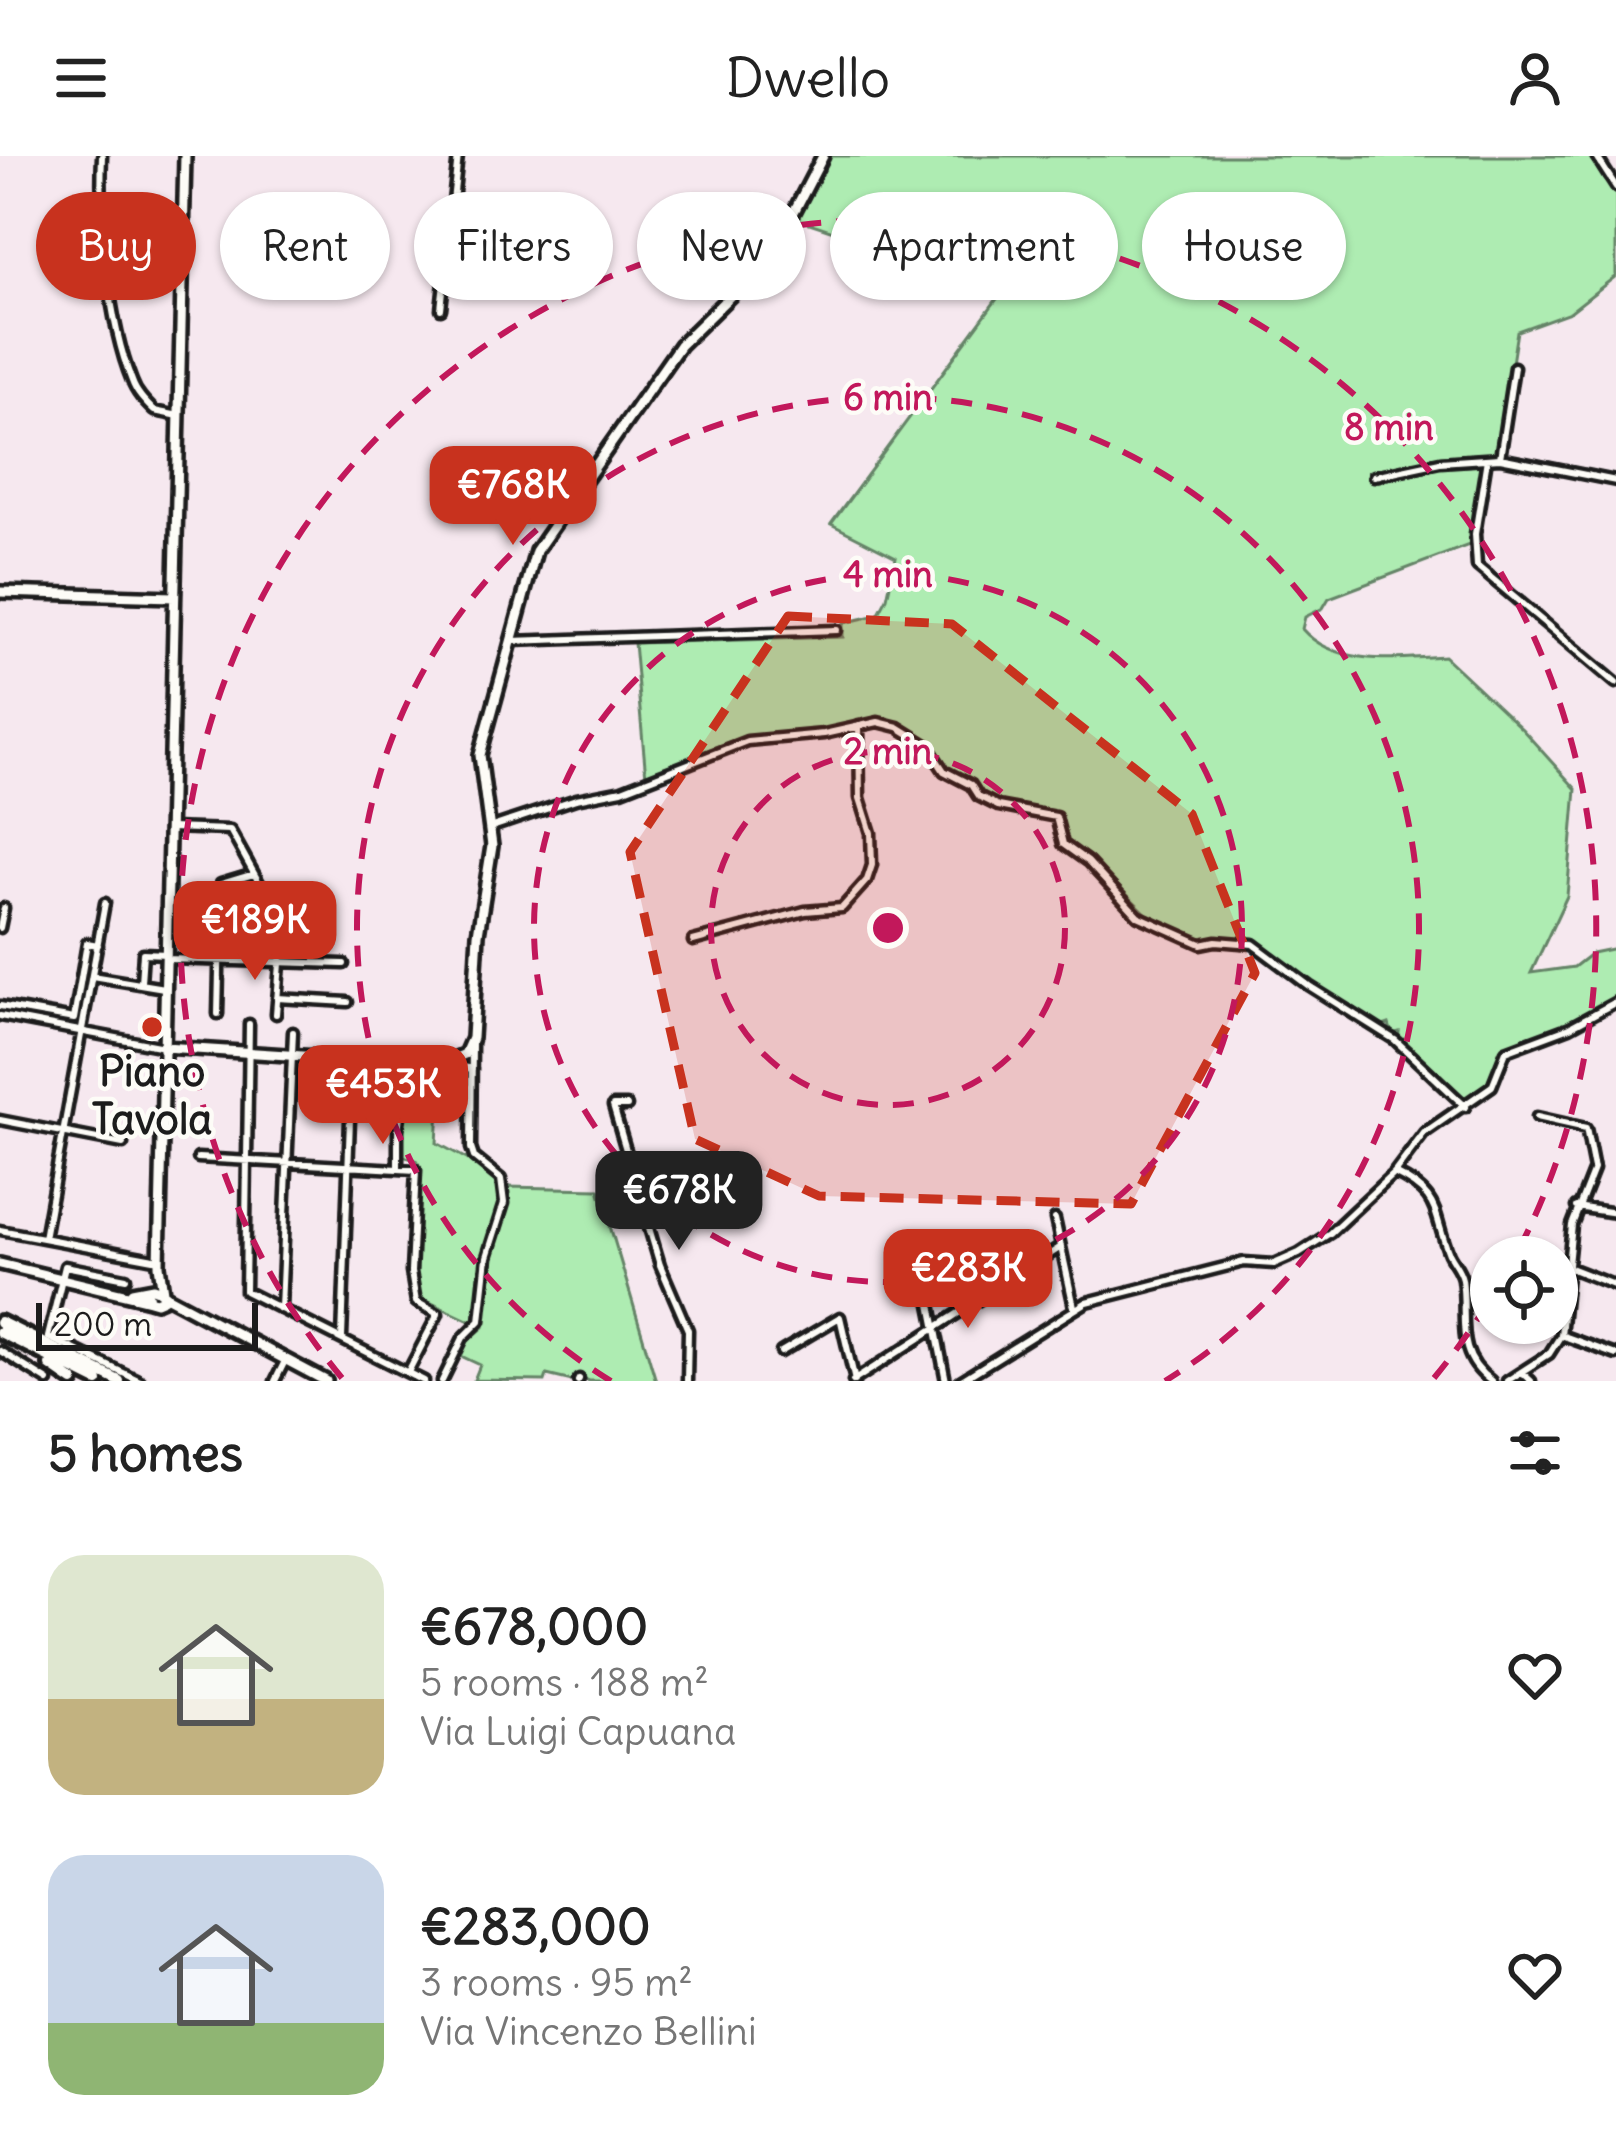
<!DOCTYPE html>
<meta charset="utf-8">
<style>
body{margin:0;font-family:Delius,sans-serif;background:#f6f6f6;color:#222;height:100vh;display:flex;flex-direction:column;font-size:45px;white-space:nowrap}
*{box-sizing:border-box;margin:0}
p{font-size:39px;color:#767676}
.icon{flex:none;width:66px;height:66px;fill:none;stroke:currentColor;stroke-width:2;stroke-linecap:round;stroke-linejoin:round}
.map{position:relative;height:1225px;overflow:hidden}
.side{display:flex;flex-direction:column;background:#fff;flex:1}
.side>*{flex:none}
.banner{position:absolute;left:36px;top:36px;width:1545px;height:108px;display:flex;gap:24px}
.buttons{position:absolute;left:1470px;top:1080px;display:grid;gap:24px}
.buttons a{display:grid;place-items:center;width:108px;height:108px;border-radius:50%;background:#fff;box-shadow:0 3px 9px #0004;font-size:60px}
.scale{position:absolute;left:36px;bottom:30px;width:222px;box-sizing:border-box;padding-left:12px;border:6px solid #1c1c1c;border-top:0;font-size:33px;line-height:42px;white-space:nowrap;color:#1c1c1c;-webkit-text-stroke:9px #fdfcf7;paint-order:stroke}
.price{position:absolute;translate:-50% -102px;padding:0 27px;border-radius:24px;background:#c8321e;color:#fff;font-size:39px;line-height:78px;filter:drop-shadow(0 3px 6px #0008)}
.price::after{content:'';position:absolute;left:50%;top:72px;width:36px;height:27px;margin-left:-18px;background:inherit;clip-path:polygon(0 0,100% 0,50% 100%)}
.price.current{background:#222;color:#fff}
ul{padding:0;list-style:none}
li{display:flex;align-items:center;gap:36px;height:300px;padding:0 48px}
li span{display:grid;place-items:center;flex:none;width:336px;height:240px;border-radius:36px;color:#555}
li>.icon{margin-inline-start:auto}
span .icon{width:144px;height:144px;fill:#fffc;stroke-width:1}
li b{font-size:51px}
h2{display:flex;justify-content:space-between;align-items:center;height:144px;padding:0 48px;font-size:51px}
.tag{padding:0 42px;border-radius:54px;background:#fff;box-shadow:0 3px 9px #0004;font-size:42px;line-height:108px}
.tag.current{background:#c8321e;color:#fff}
header{display:flex;justify-content:space-between;align-items:center;height:156px;padding:0 48px;background:#fff;font-size:54px;font-weight:600}
.map>svg:first-child{display:block}
.green{fill:#aeecb2;stroke:#658467;stroke-width:3}
.lines{fill:none;stroke-linecap:round;stroke-linejoin:round}
.street-casing{stroke:#1c1c1c;stroke-width:15}
.secondary-casing{stroke:#1c1c1c;stroke-width:18}
.primary-casing{stroke:#1c1c1c;stroke-width:20}
.street{stroke:#fdfcf7;stroke-width:6}
.secondary{stroke:#fdfcf7;stroke-width:9}
.primary{stroke:#fdfcf7;stroke-width:10}
.marked{fill:#c8321e;fill-opacity:0.2;stroke:#c8321e;stroke-width:9;stroke-dasharray:24 15;stroke-linejoin:round}
.ring{fill:none;stroke:#c2185b;stroke-width:6;stroke-dasharray:21 15}
.poi-dot{fill:#c8321e;stroke:#fdfcf7;stroke-width:4.5}
.labels{text-anchor:middle;stroke-width:9;stroke-linejoin:round;paint-order:stroke}
.poi-label{font-size:42px;font-weight:bold;fill:#1c1c1c;stroke:#fdfcf7}
.centre{fill:#c2185b;stroke:#fdfcf7;stroke-width:6}
.ring-label{font-size:36px;text-anchor:middle;font-weight:bold;fill:#c2185b;stroke:#fdfcf7;stroke-width:9;stroke-linejoin:round;paint-order:stroke}
</style>
<header><svg class="icon" aria-label="menu" viewBox="0 0 24 24"><path d="M4 6h16M4 12h16M4 18h16"/></svg>Dwello<svg class="icon" aria-label="person" viewBox="0 0 24 24"><circle cx="12" cy="8" r="4"/><path d="M4 21q1-7 8-7t8 7"/></svg></header>
<div class="map">
<svg width="1616" height="1225" viewBox="0 0 1616 1225">
<rect width="100%" height="100%" fill="#f6e8ef"/>
<filter id="ink" filterUnits="userSpaceOnUse"><feTurbulence type="fractalNoise" baseFrequency=".00833" numOctaves="2"/><feDisplacementMap in="SourceGraphic" scale="24" xChannelSelector="R" yChannelSelector="G"/><feConvolveMatrix kernelMatrix="1 2 1 2 8 2 1 2 1" color-interpolation-filters="sRGB"/></filter>
<g filter="url(#ink)">
<path class="green" d="M 830,0 L 1590,0 L 1604,24 L 1616,36 L 1616,120 L 1570,156 L 1517,175 L 1498,297 L 1442,300 L 1369,317 L 1370,324 L 1439,310 L 1481,309 L 1472,388 L 1329,442 L 1323,452 L 1305,461 L 1302,473 C 1335,511 1398,503 1444,500 L 1522,573 L 1576,633 L 1567,740 L 1531,817 L 1574,811 L 1592,797 L 1616,792 L 1616,842 L 1570,868 L 1506,892 L 1491,927 L 1467,944 L 1398,884 L 1399,876 L 1392,878 L 1389,868 L 1380,871 C 1358,858 1334,846 1313,830 C 1276,803 1252,773 1202,785 L 1147,758 L 1091,704 L 1067,688 L 1060,658 C 1010,650 992,646 951,615 C 933,602 931,585 905,571 C 872,555 848,573 815,577 C 791,580 765,575 741,582 C 708,592 677,607 646,621 L 634,487 L 843,481 L 843,467 L 878,459 L 887,442 L 896,401 L 831,368 L 1005,132 L 797,63 Z
M 409,935 L 440,936 L 437,987 L 489,1015 L 500,1035 L 500,1047 L 486,1092 L 478,1158 L 472,1166 L 421,1142 L 415,1124 L 415,1101 L 421,1012 L 416,1004 L 403,1000 C 398,978 403,956 409,935 Z
M 506,1031 L 599,1033 L 656,1225 L 589,1225 L 575,1219 L 572,1225 L 547,1219 L 545,1225 L 474,1224 L 480,1209 L 459,1199 L 466,1186 L 484,1171 L 492,1094 L 507,1046 Z"/>
<g class="lines">
<g class="street-casing">
<path id="street" d="M 102,0 C 99,63 108,166 132,225 C 136,237 145,246 154,255 L 179,260
M 1596,0 L 1616,31
M 441,153 L 458,0
M 1500,302 L 1514,211
M 1487,303 L 1475,378 L 1477,410 L 1616,527
M 1374,320 L 1440,306 L 1500,302 L 1616,325
M 511,485 L 837,474
M 492,671 L 576,643 L 622,634 L 747,585 L 824,578 L 878,566 L 898,571 L 927,589 L 944,615 L 971,629 L 978,640 L 998,650 L 1056,661 L 1063,688 L 1088,706 L 1138,760 L 1201,788 L 1216,785 L 1253,788 L 1309,830 L 1395,884 L 1466,951
M 169,672 L 230,674 L 283,770 L 276,858
M 0,772 L 4,752
M 693,785 L 805,755 L 842,752 L 867,724 L 872,709 L 871,677 L 860,642 L 859,570
M 167,803 L 344,808
M 92,820 L 164,832
M 141,826 L 143,797 L 167,798
M 277,842 L 348,846
M 0,850 L 74,863 L 87,787 L 98,789
M 218,858 L 221,728 L 254,718
M 0,860 L 164,891
M 249,868 L 245,1135 L 424,1225
M 448,908 L 472,913
M 627,950 L 613,950 L 660,1109 L 688,1174 L 687,1225
M 0,964 L 123,988
M 198,1002 L 416,1014 L 411,1116 L 416,1146 L 438,1158 L 408,1216
M 398,1013 L 398,974 L 408,906
M 1394,1017 C 1442,1040 1432,1056 1449,1098 C 1453,1106 1460,1113 1462,1123 C 1468,1162 1453,1197 1491,1225
M 1576,1051 L 1616,1057
M 1055,1063 L 1074,1151
M 0,1074 L 159,1104
M 44,1082 L 105,747
M 1570,1112 L 1616,1130
M 126,1122 L 65,1110 L 48,1181 L 140,1225
M 929,1138 L 946,1225
M 281,1152 L 293,876
M 1561,1179 L 1616,1199
M 342,1182 L 351,936
M 0,1195 L 48,1225
M 781,1196 L 840,1161 L 855,1225
M 1521,1216 L 1531,1225
M 275,1225 L 285,1205
M 442,1225 L 463,1182 L 480,1165 L 487,1101 L 504,1047 L 501,1023 L 474,1001 L 471,992 L 472,886
M 578,1225 L 579,1223
M 853,1225 L 1061,1091
M 960,1225 L 1087,1146 L 1244,1106 L 1274,1108 L 1299,1097 L 1330,1077 L 1394,1017 L 1424,977 L 1492,930 L 1506,895 L 1570,871 L 1616,846
M 1507,1225 L 1549,1198 L 1561,1179 L 1572,1069 L 1594,1013 L 1586,972 L 1537,961"/>
</g>
<g class="secondary-casing">
<path id="secondary" d="M 0,436 L 174,441
M 164,891 L 440,909 L 465,898 L 472,882 L 478,778 L 492,690 L 480,599 L 536,395 L 680,189 L 771,100 L 823,0
M 0,1108 L 149,1144
M 132,1136 L 153,1132 L 163,1136 L 163,1143 L 156,1146 L 149,1144 L 147,1134
M 163,1136 L 159,1109 L 185,0
M 164,1139 L 326,1225"/>
</g>
<g class="primary-casing">
<path id="primary" d="M 0,1166 L 119,1225
M 0,1176 L 98,1225
M 50,1209 L 73,1225"/>
</g>
<use href="#street" class="street"/>
<use href="#secondary" class="secondary"/>
<use href="#primary" class="primary"/>
</g>
</g>
<path class="marked" d="M 788,460 L 952,468 L 1192,658 L 1255,817 L 1131,1048 L 819,1040 L 695,983 L 630,696 Z"/>
<g class="ring">
<circle cx="888" cy="772" r="177"/>
<circle cx="888" cy="772" r="354"/>
<path d="M611 1225A531 531 0 1 1 1165 1225"/>
<path d="M1488 1147A708 708 0 0 1 1434 1222M342 1222A708 708 0 1 1 1516 1099"/>
</g>
<circle class="poi-dot" cx="152" cy="871" r="12"/>
<g class="labels">
<g class="poi-label">
<text x="152" y="930">Piano<tspan x="152" dy="48">Tavola</tspan></text>
</g>
</g>
<circle cx="888" cy="772" r="18" class="centre"/>
<g class="ring-label">
<text x="888" y="254">6 min</text>
<text x="1389" y="284">8 min</text>
<text x="888" y="431">4 min</text>
<text x="888" y="608">2 min</text>
</g>
</svg>
<div class="buttons">
<a><svg class="icon" aria-label="locate" viewBox="0 0 24 24"><circle cx="12" cy="12" r="6"/><path d="M12 2v4M12 18v4M2 12h4M18 12h4"/></svg></a>
</div>
<div class="scale">200 m</div>
<b class="price" style="left:513px;top:392px">€768K</b>
<b class="price" style="left:255px;top:827px">€189K</b>
<b class="price" style="left:383px;top:991px">€453K</b>
<b class="price current" style="left:679px;top:1097px">€678K</b>
<b class="price" style="left:968px;top:1175px">€283K</b>
<div class="banner">
<a class="tag current">Buy</a>
<a class="tag">Rent</a>
<a class="tag">Filters</a>
<a class="tag">New</a>
<a class="tag">Apartment</a>
<a class="tag">House</a>
</div>
</div>
<section class="side">
<h2>5 homes<svg class="icon" aria-label="filters" viewBox="0 0 24 24"><path d="M4 7h16M4 17h16"/><circle cx="9" cy="7" r="2"/><circle cx="15" cy="17" r="2"/></svg></h2>
<ul>
<li><span style="background:linear-gradient(#dfe7d0 60%,#c2b280 0)"><svg class="icon" aria-label="home" viewBox="0 0 24 24"><path d="M3 11l9-7 9 7M6 9v11h12V9"/></svg></span><div><b>€678,000</b><p>5 rooms · 188 m²</p><p>Via Luigi Capuana</p></div><svg class="icon" aria-label="heart" viewBox="0 0 24 24"><path d="M12 20l-8-8c-3-5 5-10 8-4 3-6 11-1 8 4z"/></svg></li>
<li><span style="background:linear-gradient(#c9d6e8 70%,#8fb573 0)"><svg class="icon" aria-label="home" viewBox="0 0 24 24"><path d="M3 11l9-7 9 7M6 9v11h12V9"/></svg></span><div><b>€283,000</b><p>3 rooms · 95 m²</p><p>Via Vincenzo Bellini</p></div><svg class="icon" aria-label="heart" viewBox="0 0 24 24"><path d="M12 20l-8-8c-3-5 5-10 8-4 3-6 11-1 8 4z"/></svg></li>
</ul>
</section>
